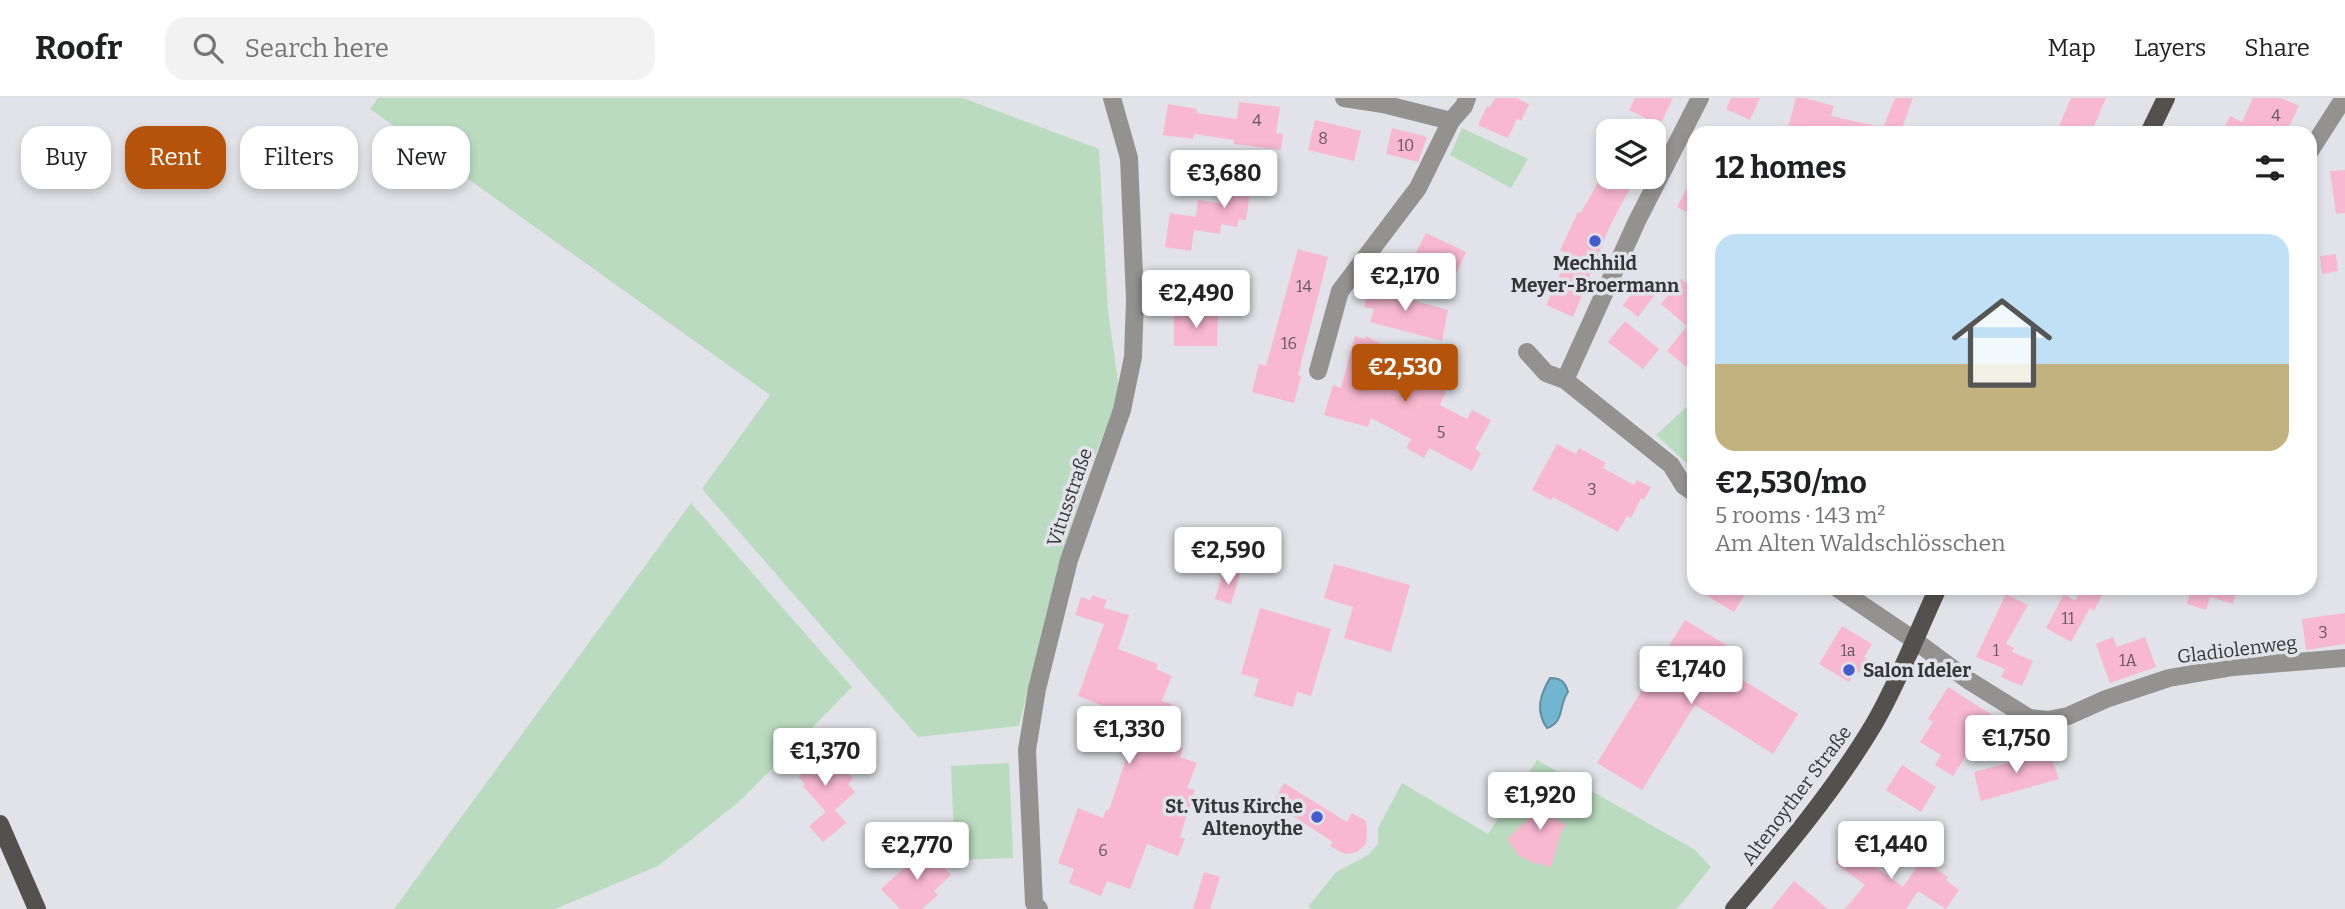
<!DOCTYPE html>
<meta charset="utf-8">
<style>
body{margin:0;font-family:Bitter,serif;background:#f2f2f2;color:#202124;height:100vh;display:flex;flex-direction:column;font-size:26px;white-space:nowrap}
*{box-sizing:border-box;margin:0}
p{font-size:23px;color:#757577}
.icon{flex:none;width:38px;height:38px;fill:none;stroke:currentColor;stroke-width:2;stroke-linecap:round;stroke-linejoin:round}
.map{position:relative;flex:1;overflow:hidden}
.drawer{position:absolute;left:1687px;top:28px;width:630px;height:469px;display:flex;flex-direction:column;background:#fff;border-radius:21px;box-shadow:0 4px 10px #0003}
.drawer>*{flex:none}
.top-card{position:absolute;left:21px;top:28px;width:665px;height:63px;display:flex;gap:14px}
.controls{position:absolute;left:1596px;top:21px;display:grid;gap:14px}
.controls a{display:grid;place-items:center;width:70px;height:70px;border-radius:14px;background:#fff;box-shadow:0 4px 10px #0003;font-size:35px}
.price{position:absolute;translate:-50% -60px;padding:0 16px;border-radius:7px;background:#fff;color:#222;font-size:23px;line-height:46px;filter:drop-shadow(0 2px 4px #0008)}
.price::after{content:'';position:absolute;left:50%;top:42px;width:21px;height:16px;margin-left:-10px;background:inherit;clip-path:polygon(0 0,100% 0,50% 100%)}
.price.active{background:#b45309;color:#fff}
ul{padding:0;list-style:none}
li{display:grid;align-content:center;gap:14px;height:371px;padding:0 28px}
li span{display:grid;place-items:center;height:217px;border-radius:21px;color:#555}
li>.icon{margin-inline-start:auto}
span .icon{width:126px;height:126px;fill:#fffc;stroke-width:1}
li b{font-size:30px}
h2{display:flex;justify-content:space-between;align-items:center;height:84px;padding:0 28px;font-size:30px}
.chip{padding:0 24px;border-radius:21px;background:#fff;box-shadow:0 4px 10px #0003;font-size:24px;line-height:63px}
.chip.active{background:#b45309;color:#fff}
header{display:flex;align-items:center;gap:42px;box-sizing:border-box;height:98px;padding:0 35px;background:#fff;border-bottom:2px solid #e0e0e0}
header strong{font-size:33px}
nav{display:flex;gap:38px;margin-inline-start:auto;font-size:24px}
.search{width:490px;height:63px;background:#f2f2f2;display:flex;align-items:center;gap:18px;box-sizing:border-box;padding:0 24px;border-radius:21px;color:#757577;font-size:26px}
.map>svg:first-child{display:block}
.green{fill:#badbbf}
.water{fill:#72b5d0;stroke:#608fa2;stroke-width:2}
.building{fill:#f7b8d0}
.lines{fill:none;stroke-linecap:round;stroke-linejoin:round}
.minor{stroke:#949291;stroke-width:18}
.major{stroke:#54504e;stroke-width:18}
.poi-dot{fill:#435bcf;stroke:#e1e3e8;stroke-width:2.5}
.labels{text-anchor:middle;stroke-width:7;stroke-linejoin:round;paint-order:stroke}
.number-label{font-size:16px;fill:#66565e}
.poi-label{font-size:19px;font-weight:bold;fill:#353638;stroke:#e1e3e8}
.street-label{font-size:19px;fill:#353638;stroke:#e1e3e8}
</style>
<header>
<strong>Roofr</strong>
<div class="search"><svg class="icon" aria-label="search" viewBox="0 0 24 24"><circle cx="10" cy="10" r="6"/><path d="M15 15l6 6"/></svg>Search here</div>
<nav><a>Map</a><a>Layers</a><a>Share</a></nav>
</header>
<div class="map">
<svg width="2345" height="811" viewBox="0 0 2345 811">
<rect width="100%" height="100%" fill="#e1e3e8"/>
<path class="green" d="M 378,0 L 963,0 L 1099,51 L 1108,213 L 1120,297 L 1092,364 L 1061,458 L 1019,628 L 918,639 L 702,391 L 770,297 L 370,11 Z
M 1462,30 L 1528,61 L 1511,90 L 1450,57 Z
M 1694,302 L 1694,368 L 1692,370 L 1656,337 Z
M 691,405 L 852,589 L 740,703 L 658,768 L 555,811 L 394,811 Z
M 1537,662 L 1695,752 L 1711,769 L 1677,811 L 1312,811 L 1308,809 L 1336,774 L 1368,757 L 1378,746 L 1378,730 L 1402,685 L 1488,736 Z
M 1009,665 L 1013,760 L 955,762 L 951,668 Z"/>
<path class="water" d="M 1550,580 C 1560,580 1565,583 1568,594 C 1558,608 1565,624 1547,630 C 1535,613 1540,597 1550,580 Z"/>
<path class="building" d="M 1495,0 L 1516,0 L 1529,6 L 1521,23 L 1517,21 L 1508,40 L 1478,27 L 1487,8 L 1490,9 Z
M 1635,0 L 1673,0 L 1660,27 L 1629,12 Z
M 1731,0 L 1760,0 L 1750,22 L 1726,11 Z
M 1796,0 L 1805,0 L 1834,8 L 1831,18 L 1881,29 L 1880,35 L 1795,35 L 1787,33 Z
M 1895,0 L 1913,0 L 1900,35 L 1881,35 Z
M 2071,0 L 2106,0 L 2091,35 L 2056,35 Z
M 2253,0 L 2281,0 L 2299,8 L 2286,35 L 2222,35 L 2230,18 L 2242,24 Z
M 1239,4 L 1280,9 L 1276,35 L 1283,36 L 1281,52 L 1234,46 L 1234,42 L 1194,36 L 1193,41 L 1163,37 L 1168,6 L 1197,11 L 1196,15 L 1237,21 Z
M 1315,22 L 1361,33 L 1354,63 L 1308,52 Z
M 1392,30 L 1427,39 L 1418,64 L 1386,56 Z
M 2345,72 L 2345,115 L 2336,116 L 2330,73 Z
M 1694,75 L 1694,118 L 1677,109 Z
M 1601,79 L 1636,79 L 1610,128 L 1573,219 L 1546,207 L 1569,156 L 1560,152 L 1578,114 L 1581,115 Z
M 1227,83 L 1251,88 L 1246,122 L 1239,121 L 1237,129 L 1221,126 L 1220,136 L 1194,132 L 1198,102 L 1224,106 Z
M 1170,115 L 1196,119 L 1191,153 L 1165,149 Z
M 1426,135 L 1466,154 L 1453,182 L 1412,163 Z
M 1298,151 L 1328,159 L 1298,277 L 1301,278 L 1294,305 L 1252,294 L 1259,266 L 1266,268 Z
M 2336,156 L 2338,173 L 2322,176 L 2320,158 Z
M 1681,181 L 1694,191 L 1694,275 L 1667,253 L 1687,228 L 1661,206 Z
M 1641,183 L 1656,195 L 1638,219 L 1623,207 Z
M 1371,185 L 1401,194 L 1400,199 L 1448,212 L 1442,243 L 1370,224 L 1374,211 L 1364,209 Z
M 1174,217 L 1218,217 L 1217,248 L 1174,248 Z
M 1625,223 L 1659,251 L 1643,271 L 1608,244 Z
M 1355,238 L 1365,241 L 1366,238 L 1397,254 L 1396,258 L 1425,272 L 1426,269 L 1447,280 L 1442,291 L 1446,294 L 1440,307 L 1467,321 L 1472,312 L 1491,322 L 1475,351 L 1481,355 L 1472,373 L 1429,350 L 1424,360 L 1406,350 L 1411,341 L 1371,320 L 1368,329 L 1324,317 L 1333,287 L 1341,290 Z
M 1557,346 L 1576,356 L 1579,350 L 1606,365 L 1603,370 L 1634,387 L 1637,382 L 1651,389 L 1644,402 L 1641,400 L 1631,420 L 1627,418 L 1618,434 L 1553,399 L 1551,402 L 1532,392 Z
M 1334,466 L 1410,487 L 1391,554 L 1344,540 L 1353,509 L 1324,500 Z
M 1224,471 L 1240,476 L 1231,506 L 1215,501 Z
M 1694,490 L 1749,490 L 1734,514 Z
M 2082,490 L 2089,490 L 2102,497 L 2094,513 L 2090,510 L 2071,544 L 2046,530 L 2064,496 L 2075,503 Z
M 2192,490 L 2237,490 L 2233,506 L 2210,499 L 2206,512 L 2187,506 Z
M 2006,496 L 2028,507 L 2006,546 L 2014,550 L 2012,554 L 2033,563 L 2022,588 L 2001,579 L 2005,571 L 1976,559 Z
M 1092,497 L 1107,502 L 1104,510 L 1129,517 L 1118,551 L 1158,566 L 1156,571 L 1172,578 L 1162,603 L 1171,606 L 1162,632 L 1175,636 L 1171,646 L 1183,650 L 1180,659 L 1197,665 L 1187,690 L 1195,692 L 1180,739 L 1185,741 L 1178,758 L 1147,746 L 1130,791 L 1107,783 L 1101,798 L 1069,785 L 1074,771 L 1058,765 L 1078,710 L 1103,720 L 1106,712 L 1109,712 L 1139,622 L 1078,598 L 1104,526 L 1075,517 L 1081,499 L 1091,502 Z
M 1260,510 L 1331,531 L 1311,598 L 1297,594 L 1293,609 L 1254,598 L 1259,581 L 1241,576 Z
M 2345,515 L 2345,546 L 2306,552 L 2302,521 Z
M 1685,522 L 1731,550 L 1720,568 L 1798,616 L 1773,656 L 1695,607 L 1642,692 L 1597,665 Z
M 1842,528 L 1872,546 L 1864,559 L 1867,561 L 1859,575 L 1855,573 L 1849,584 L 1819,566 Z
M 2113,539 L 2117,549 L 2145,539 L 2156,569 L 2110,585 L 2096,546 Z
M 1948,589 L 1992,617 L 1953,678 L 1935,667 L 1941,657 L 1920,644 L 1933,624 L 1928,621 Z
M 813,648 L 820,655 L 826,650 L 853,681 L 848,686 L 855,694 L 835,712 L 846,725 L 823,744 L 809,728 L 826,714 L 803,688 L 805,686 L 799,679 L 803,675 L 794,664 Z
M 2047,649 L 2059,681 L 1981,703 L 1974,674 L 2030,659 L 2029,656 Z
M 1902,667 L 1936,689 L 1921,714 L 1886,692 Z
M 1284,685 L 1347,724 L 1352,715 L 1366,723 L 1367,733 L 1366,746 L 1357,754 L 1345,756 L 1330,748 L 1333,744 L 1273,705 Z
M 1543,692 L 1566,708 L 1557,722 L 1566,727 L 1561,734 L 1551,769 L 1531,764 L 1518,757 L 1507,741 L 1537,713 L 1531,709 Z
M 1856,736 L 1882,755 L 1873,767 L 1903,789 L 1924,759 L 1935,766 L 1933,769 L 1948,779 L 1946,782 L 1959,792 L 1946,811 L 1918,793 L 1906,811 L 1845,811 L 1865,787 L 1835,765 Z
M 926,750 L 951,777 L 934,793 L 938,797 L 922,811 L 900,811 L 881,791 Z
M 1204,774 L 1220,779 L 1210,811 L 1193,811 Z
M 1794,783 L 1828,811 L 1771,811 Z"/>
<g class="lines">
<path class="minor" d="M 1451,23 L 1464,8 L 1467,0
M 2310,53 L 2344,0
M 1527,254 L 1546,275 L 1565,282 L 1671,367 L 1684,388 L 1694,395
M 1318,273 L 1340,193 L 1418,90 L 1451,23 L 1383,6 L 1344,0
M 1565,282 L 1637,123 L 1700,0
M 1837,490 L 1914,542 L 1968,582 L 2029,620 L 2048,622 L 2068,618 L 2106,601 L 2169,580 L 2233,569 L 2345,560
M 1039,811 L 1034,805 L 1027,652 L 1037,591 L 1069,462 L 1122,312 L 1133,259 L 1135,201 L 1129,60 L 1112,0"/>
<path class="major" d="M 2149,35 L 2166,0
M 0,726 L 37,811
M 1734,811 C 1784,752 1834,693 1874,626 C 1899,583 1917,535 1938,490"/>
</g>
<g class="poi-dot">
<circle cx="1595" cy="143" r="7"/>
<circle cx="1849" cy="572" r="7"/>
<circle cx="1317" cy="719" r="7"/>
</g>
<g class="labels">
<g class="number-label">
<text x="2276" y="23">4</text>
<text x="1257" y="28">4</text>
<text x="1323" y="46">8</text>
<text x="1406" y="53">10</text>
<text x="1304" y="194">14</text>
<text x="1289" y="251">16</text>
<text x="1441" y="340">5</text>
<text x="1592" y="397">3</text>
<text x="2068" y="526">11</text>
<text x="2323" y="540">3</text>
<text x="1848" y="558">1a</text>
<text x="1996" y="558">1</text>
<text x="2128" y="568">1A</text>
<text x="1103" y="758">6</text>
</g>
<g class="poi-label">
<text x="1595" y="172">Mechhild<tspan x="1595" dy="22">Meyer-Broermann</tspan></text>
<text x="1863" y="579" text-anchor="start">Salon Ideler</text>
<text x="1303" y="715" text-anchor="end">St. Vitus Kirche<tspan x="1303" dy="22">Altenoythe</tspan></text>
</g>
<g class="street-label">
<text transform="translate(1069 399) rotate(-71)" y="7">Vitusstraße</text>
<text transform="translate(2237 551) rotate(-7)" y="7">Gladiolenweg</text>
<text transform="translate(1796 697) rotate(-53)" y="7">Altenoyther Straße</text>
</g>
</g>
</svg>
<div class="controls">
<a><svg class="icon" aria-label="layers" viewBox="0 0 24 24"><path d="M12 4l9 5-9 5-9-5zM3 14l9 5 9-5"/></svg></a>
</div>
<b class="price" style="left:1224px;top:112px">€3,680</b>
<b class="price" style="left:1405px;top:215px">€2,170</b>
<b class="price" style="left:1196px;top:232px">€2,490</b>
<b class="price active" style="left:1405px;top:306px">€2,530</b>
<b class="price" style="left:1228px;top:489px">€2,590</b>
<b class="price" style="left:1691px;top:608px">€1,740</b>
<b class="price" style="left:1129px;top:668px">€1,330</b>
<b class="price" style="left:2016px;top:677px">€1,750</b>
<b class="price" style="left:825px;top:690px">€1,370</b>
<b class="price" style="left:1540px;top:734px">€1,920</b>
<b class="price" style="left:1891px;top:783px">€1,440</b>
<b class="price" style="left:917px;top:784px">€2,770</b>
<div class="top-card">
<a class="chip">Buy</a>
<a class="chip active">Rent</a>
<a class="chip">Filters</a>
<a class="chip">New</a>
</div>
<section class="drawer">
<h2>12 homes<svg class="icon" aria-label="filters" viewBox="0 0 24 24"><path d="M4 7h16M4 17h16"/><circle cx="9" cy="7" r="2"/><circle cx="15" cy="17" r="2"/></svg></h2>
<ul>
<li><span style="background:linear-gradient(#bfe0f5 60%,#c2b280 0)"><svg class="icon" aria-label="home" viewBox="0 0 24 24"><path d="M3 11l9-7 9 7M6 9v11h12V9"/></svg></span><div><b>€2,530/mo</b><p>5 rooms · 143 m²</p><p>Am Alten Waldschlösschen</p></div></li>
</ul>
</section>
</div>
